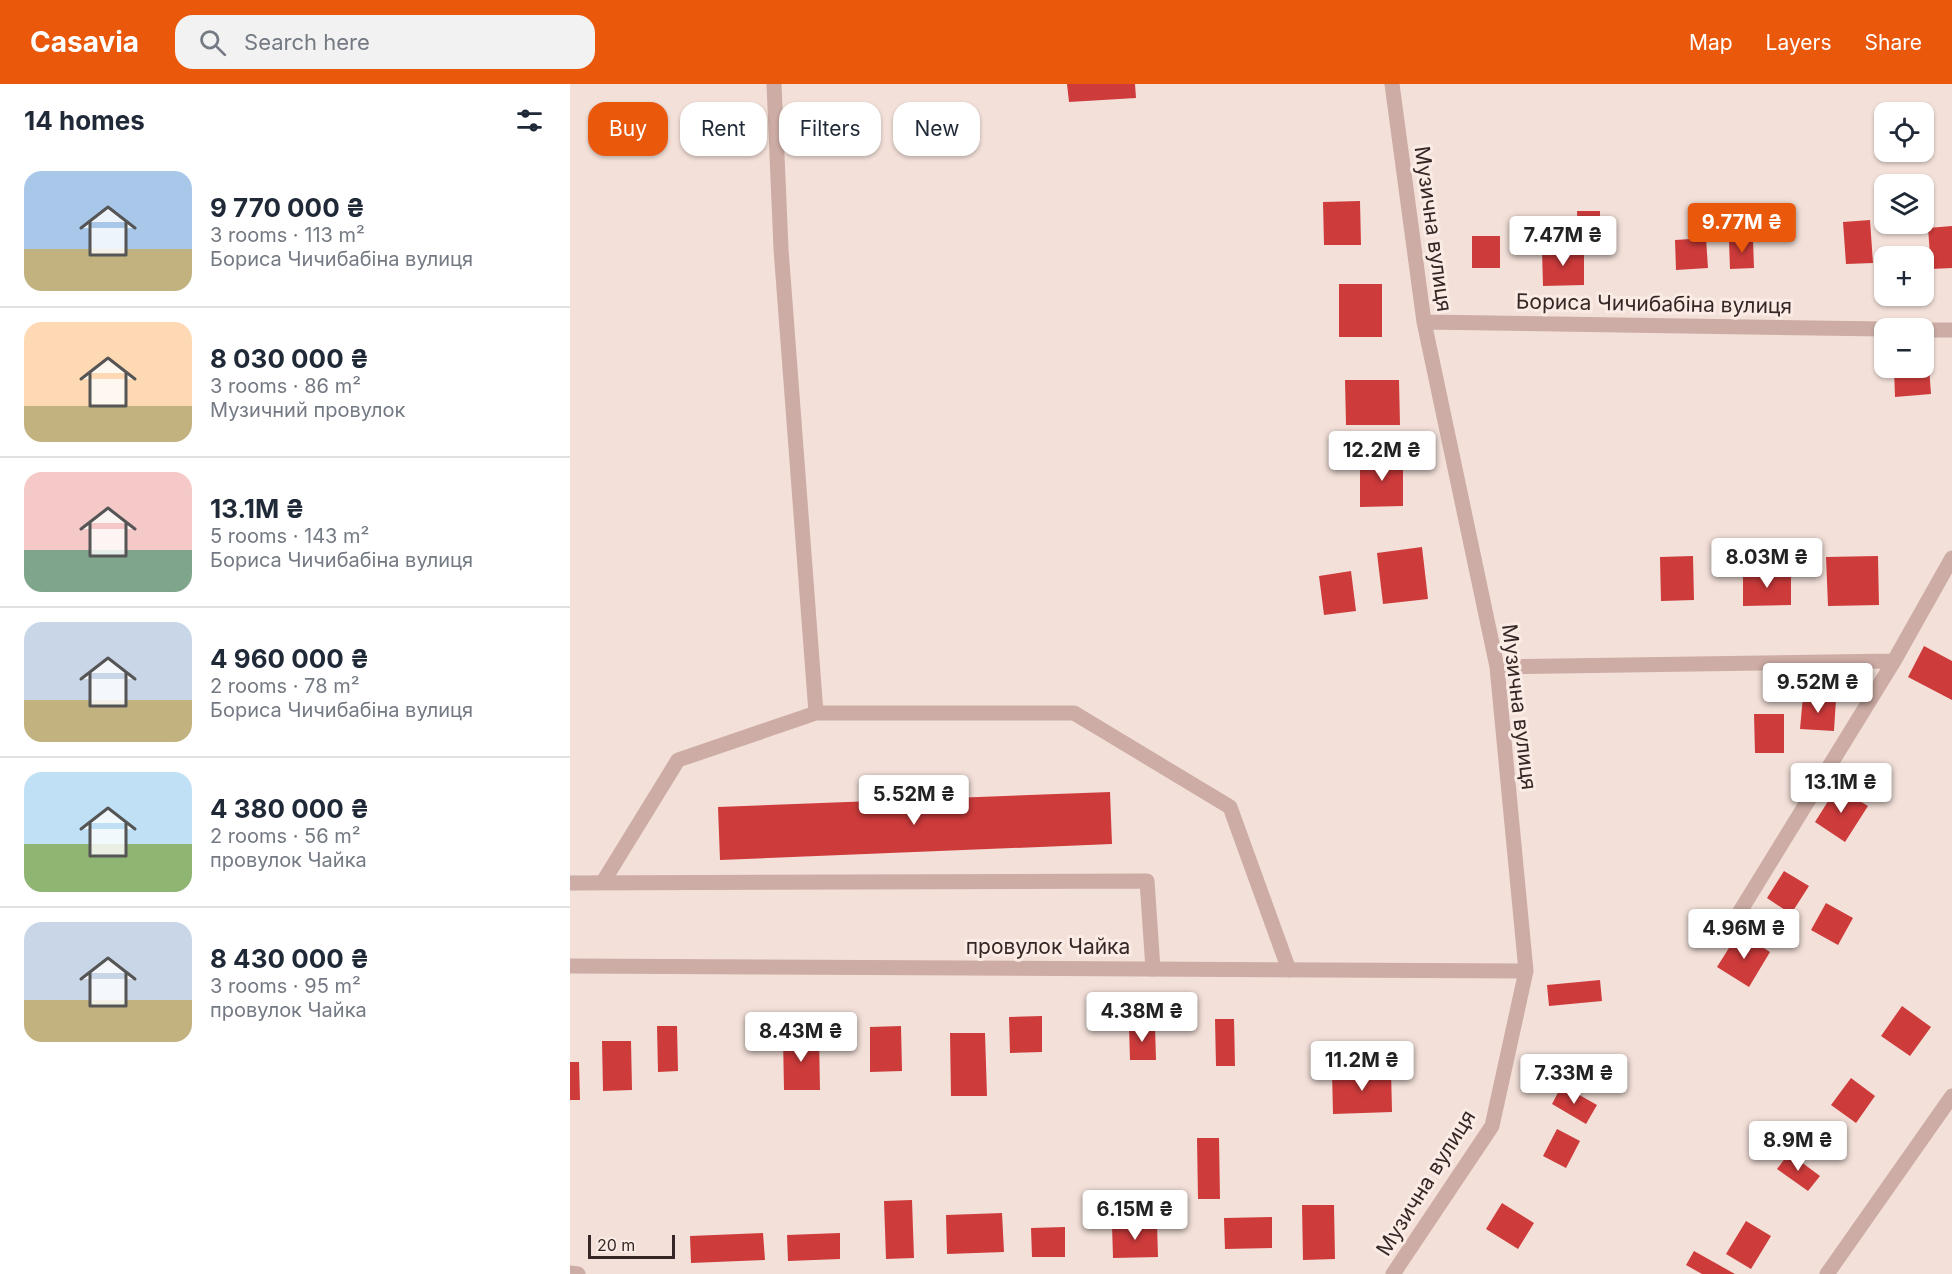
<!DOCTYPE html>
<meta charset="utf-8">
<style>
body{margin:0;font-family:Inter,sans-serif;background:#f2f2f3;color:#1f2937;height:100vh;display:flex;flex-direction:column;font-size:22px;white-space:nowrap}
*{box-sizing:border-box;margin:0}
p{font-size:20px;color:#747a83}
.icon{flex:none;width:33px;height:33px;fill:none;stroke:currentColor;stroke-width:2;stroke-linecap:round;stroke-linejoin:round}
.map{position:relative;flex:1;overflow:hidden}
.details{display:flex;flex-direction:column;background:#fff;width:570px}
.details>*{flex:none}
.guide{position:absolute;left:18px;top:18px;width:570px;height:54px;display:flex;gap:12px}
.controls{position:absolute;left:1304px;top:18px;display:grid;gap:12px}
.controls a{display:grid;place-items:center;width:60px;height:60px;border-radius:12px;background:#fff;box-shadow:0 2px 4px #0004;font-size:30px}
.scale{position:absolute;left:18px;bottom:15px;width:87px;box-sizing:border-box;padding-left:6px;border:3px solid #362726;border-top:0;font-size:16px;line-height:21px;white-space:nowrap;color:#362726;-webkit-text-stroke:4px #faebe5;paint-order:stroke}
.price{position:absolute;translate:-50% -51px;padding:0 14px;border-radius:6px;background:#fff;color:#222;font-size:20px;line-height:39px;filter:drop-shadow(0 2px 3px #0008)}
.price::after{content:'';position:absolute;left:50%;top:36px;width:18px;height:14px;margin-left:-9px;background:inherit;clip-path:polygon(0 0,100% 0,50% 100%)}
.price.on{background:#ea580c;color:#fff}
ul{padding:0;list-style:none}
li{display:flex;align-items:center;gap:18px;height:150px;padding:0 24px}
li+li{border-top:2px solid #e0e1e3}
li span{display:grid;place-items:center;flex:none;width:168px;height:120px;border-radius:18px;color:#555}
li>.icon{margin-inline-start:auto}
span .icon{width:72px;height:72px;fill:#fffc;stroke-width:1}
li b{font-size:26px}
h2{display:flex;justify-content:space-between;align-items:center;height:72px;padding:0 24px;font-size:26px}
.chip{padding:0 21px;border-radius:18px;background:#fff;box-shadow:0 2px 4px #0004;font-size:21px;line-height:54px}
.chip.on{background:#ea580c;color:#fff}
header{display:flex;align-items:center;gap:36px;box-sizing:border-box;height:84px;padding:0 30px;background:#ea580c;color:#fff}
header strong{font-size:28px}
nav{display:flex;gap:33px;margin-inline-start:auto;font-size:21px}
.search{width:420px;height:54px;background:#f2f2f3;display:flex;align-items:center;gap:15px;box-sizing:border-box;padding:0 21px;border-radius:18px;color:#747a83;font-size:22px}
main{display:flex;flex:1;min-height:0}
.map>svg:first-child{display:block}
.building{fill:#ce3b3b}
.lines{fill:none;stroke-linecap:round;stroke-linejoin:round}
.lane{stroke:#ccaca4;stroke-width:15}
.street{stroke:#ccaca4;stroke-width:15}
.labels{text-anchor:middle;stroke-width:6;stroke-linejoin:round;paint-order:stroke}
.street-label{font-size:21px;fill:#362726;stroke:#faebe5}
</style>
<header>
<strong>Casavia</strong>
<div class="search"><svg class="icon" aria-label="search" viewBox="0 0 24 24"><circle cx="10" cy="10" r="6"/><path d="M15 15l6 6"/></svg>Search here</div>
<nav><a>Map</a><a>Layers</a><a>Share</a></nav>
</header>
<main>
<section class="details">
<h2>14 homes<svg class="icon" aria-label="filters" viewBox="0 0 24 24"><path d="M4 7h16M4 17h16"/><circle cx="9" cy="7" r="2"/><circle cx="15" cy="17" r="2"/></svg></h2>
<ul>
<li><span style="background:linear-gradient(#a9c7e8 65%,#c2b280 0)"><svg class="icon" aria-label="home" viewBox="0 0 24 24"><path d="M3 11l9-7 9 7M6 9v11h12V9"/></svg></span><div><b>9 770 000 ₴</b><p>3 rooms · 113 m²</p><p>Бориса Чичибабіна вулиця</p></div></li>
<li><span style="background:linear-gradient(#ffd9b3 70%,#c2b280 0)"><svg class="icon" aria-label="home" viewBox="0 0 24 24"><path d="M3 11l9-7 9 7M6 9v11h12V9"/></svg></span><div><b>8 030 000 ₴</b><p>3 rooms · 86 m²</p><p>Музичний провулок</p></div></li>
<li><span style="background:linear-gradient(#f6c9c9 65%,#7fa58c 0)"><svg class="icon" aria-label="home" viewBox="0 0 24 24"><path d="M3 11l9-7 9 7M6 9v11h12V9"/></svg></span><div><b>13.1M ₴</b><p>5 rooms · 143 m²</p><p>Бориса Чичибабіна вулиця</p></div></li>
<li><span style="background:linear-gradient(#c9d6e8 65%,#c2b280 0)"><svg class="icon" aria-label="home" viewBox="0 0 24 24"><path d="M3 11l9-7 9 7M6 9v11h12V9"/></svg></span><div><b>4 960 000 ₴</b><p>2 rooms · 78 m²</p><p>Бориса Чичибабіна вулиця</p></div></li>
<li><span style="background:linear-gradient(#bfe0f5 60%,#8fb573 0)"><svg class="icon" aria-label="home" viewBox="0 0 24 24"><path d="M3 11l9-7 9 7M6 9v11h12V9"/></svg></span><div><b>4 380 000 ₴</b><p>2 rooms · 56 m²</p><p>провулок Чайка</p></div></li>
<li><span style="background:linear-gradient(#c9d6e8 65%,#c2b280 0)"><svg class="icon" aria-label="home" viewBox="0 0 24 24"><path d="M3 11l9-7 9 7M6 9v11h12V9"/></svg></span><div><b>8 430 000 ₴</b><p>3 rooms · 95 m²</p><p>провулок Чайка</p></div></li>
</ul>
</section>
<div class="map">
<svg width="1382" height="1190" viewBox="0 0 1382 1190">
<rect width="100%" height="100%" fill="#f3e0d9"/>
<path class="building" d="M 497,0 L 565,0 L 566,14 L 499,18 Z
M 790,117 L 791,161 L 754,161 L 753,118 Z
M 1007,127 L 1030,127 L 1030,152 L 1008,153 Z
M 1300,136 L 1303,179 L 1276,180 L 1273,138 Z
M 1382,142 L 1382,184 L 1361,185 L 1358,144 Z
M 902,152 L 930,152 L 930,184 L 902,184 Z
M 1136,154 L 1138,184 L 1106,186 L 1105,156 Z
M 1183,155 L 1184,184 L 1160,185 L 1159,157 Z
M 1014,165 L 1014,201 L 973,202 L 972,166 Z
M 769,200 L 812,200 L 812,253 L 769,253 Z
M 1359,283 L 1361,310 L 1325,313 L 1324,285 Z
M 775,296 L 829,296 L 830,341 L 776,341 Z
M 833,373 L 833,422 L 790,423 L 790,374 Z
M 852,463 L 858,515 L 813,520 L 807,469 Z
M 1123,472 L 1124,516 L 1091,517 L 1090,473 Z
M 1308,472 L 1309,521 L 1258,522 L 1256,473 Z
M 781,487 L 786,527 L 754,531 L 749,492 Z
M 1173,488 L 1221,488 L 1221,521 L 1173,522 Z
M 1354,562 L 1382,577 L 1382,616 L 1338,593 Z
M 1233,612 L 1266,615 L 1264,647 L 1230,645 Z
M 1184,630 L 1214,630 L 1214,669 L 1185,669 Z
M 1267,703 L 1298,722 L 1275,758 L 1245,738 Z
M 540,708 L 542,760 L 150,776 L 148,723 Z
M 1214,787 L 1239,802 L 1221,830 L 1197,814 Z
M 1256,819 L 1283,834 L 1268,861 L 1241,846 Z
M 1169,848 L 1200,868 L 1179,903 L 1147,883 Z
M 1030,896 L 1032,917 L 979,922 L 977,901 Z
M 1332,922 L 1361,943 L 1340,972 L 1311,952 Z
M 472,932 L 472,968 L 440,969 L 439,933 Z
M 645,935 L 664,935 L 665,982 L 646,982 Z
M 87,942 L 107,942 L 108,987 L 88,988 Z
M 331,942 L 332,987 L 300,988 L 300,943 Z
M 559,942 L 585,942 L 586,976 L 560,976 Z
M 380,949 L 415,949 L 417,1012 L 381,1012 Z
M 213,953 L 249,953 L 250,1006 L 214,1006 Z
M 32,957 L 61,957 L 62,1006 L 33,1007 Z
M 0,978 L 9,978 L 10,1016 L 0,1016 Z
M 821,986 L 822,1028 L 763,1030 L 762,988 Z
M 1281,994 L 1305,1012 L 1286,1039 L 1261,1021 Z
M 992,1001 L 1027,1021 L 1016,1040 L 982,1020 Z
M 987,1045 L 1010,1057 L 996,1084 L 973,1072 Z
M 627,1054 L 649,1054 L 650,1115 L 628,1115 Z
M 1219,1069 L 1250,1092 L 1238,1107 L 1207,1085 Z
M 342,1116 L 344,1174 L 316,1175 L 314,1117 Z
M 932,1119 L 964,1139 L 948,1165 L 916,1145 Z
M 732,1121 L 764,1121 L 765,1175 L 733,1176 Z
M 432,1129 L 434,1168 L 377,1170 L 376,1131 Z
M 702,1133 L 702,1164 L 655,1165 L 654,1134 Z
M 1176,1137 L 1201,1152 L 1181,1185 L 1156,1170 Z
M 587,1140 L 588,1173 L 543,1174 L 542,1141 Z
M 495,1143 L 495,1173 L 462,1173 L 461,1144 Z
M 193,1149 L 195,1176 L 121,1179 L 120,1152 Z
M 270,1149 L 270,1175 L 218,1177 L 217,1151 Z
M 1124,1167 L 1165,1190 L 1132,1190 L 1116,1181 Z"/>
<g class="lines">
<path class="lane" d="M 204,0 L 211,165 L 246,629 L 504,629 L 660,723 L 719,886
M 33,798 L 108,676 L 246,629
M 0,799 L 577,797 L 583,885"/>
<path class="street" d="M 822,0 L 854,238 L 927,583 L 956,887 L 922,1042 L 823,1190
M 854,238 L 1314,245
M 1353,246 L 1382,246
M 927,583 L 1324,577
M 1158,847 L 1324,577 L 1382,474
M 0,882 L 956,887
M 0,1189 L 8,1190
M 1257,1190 L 1382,1012"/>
</g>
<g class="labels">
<g class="street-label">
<text transform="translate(863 145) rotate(82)" y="7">Музична вулиця</text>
<text transform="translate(1084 220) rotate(1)" y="7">Бориса Чичибабіна вулиця</text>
<text transform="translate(949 623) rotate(83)" y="7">Музична вулиця</text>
<text x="478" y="870">провулок Чайка</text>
<text transform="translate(856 1099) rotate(-58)" y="7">Музична вулиця</text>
</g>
</g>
</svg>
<div class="controls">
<a><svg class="icon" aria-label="locate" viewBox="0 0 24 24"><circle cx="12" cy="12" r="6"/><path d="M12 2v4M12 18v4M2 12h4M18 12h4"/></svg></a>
<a><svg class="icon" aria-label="layers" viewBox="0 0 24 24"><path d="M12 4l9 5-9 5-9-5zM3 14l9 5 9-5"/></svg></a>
<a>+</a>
<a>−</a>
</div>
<div class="scale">20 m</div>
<b class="price on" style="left:1172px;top:170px">9.77M ₴</b>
<b class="price" style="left:993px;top:183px">7.47M ₴</b>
<b class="price" style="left:812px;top:398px">12.2M ₴</b>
<b class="price" style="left:1197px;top:505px">8.03M ₴</b>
<b class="price" style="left:1248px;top:630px">9.52M ₴</b>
<b class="price" style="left:1271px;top:730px">13.1M ₴</b>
<b class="price" style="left:344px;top:742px">5.52M ₴</b>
<b class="price" style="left:1174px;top:876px">4.96M ₴</b>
<b class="price" style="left:572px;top:959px">4.38M ₴</b>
<b class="price" style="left:231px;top:979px">8.43M ₴</b>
<b class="price" style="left:792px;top:1008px">11.2M ₴</b>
<b class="price" style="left:1004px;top:1021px">7.33M ₴</b>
<b class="price" style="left:1228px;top:1088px">8.9M ₴</b>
<b class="price" style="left:565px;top:1157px">6.15M ₴</b>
<div class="guide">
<a class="chip on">Buy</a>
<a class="chip">Rent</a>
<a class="chip">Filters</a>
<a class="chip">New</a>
</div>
</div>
</main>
